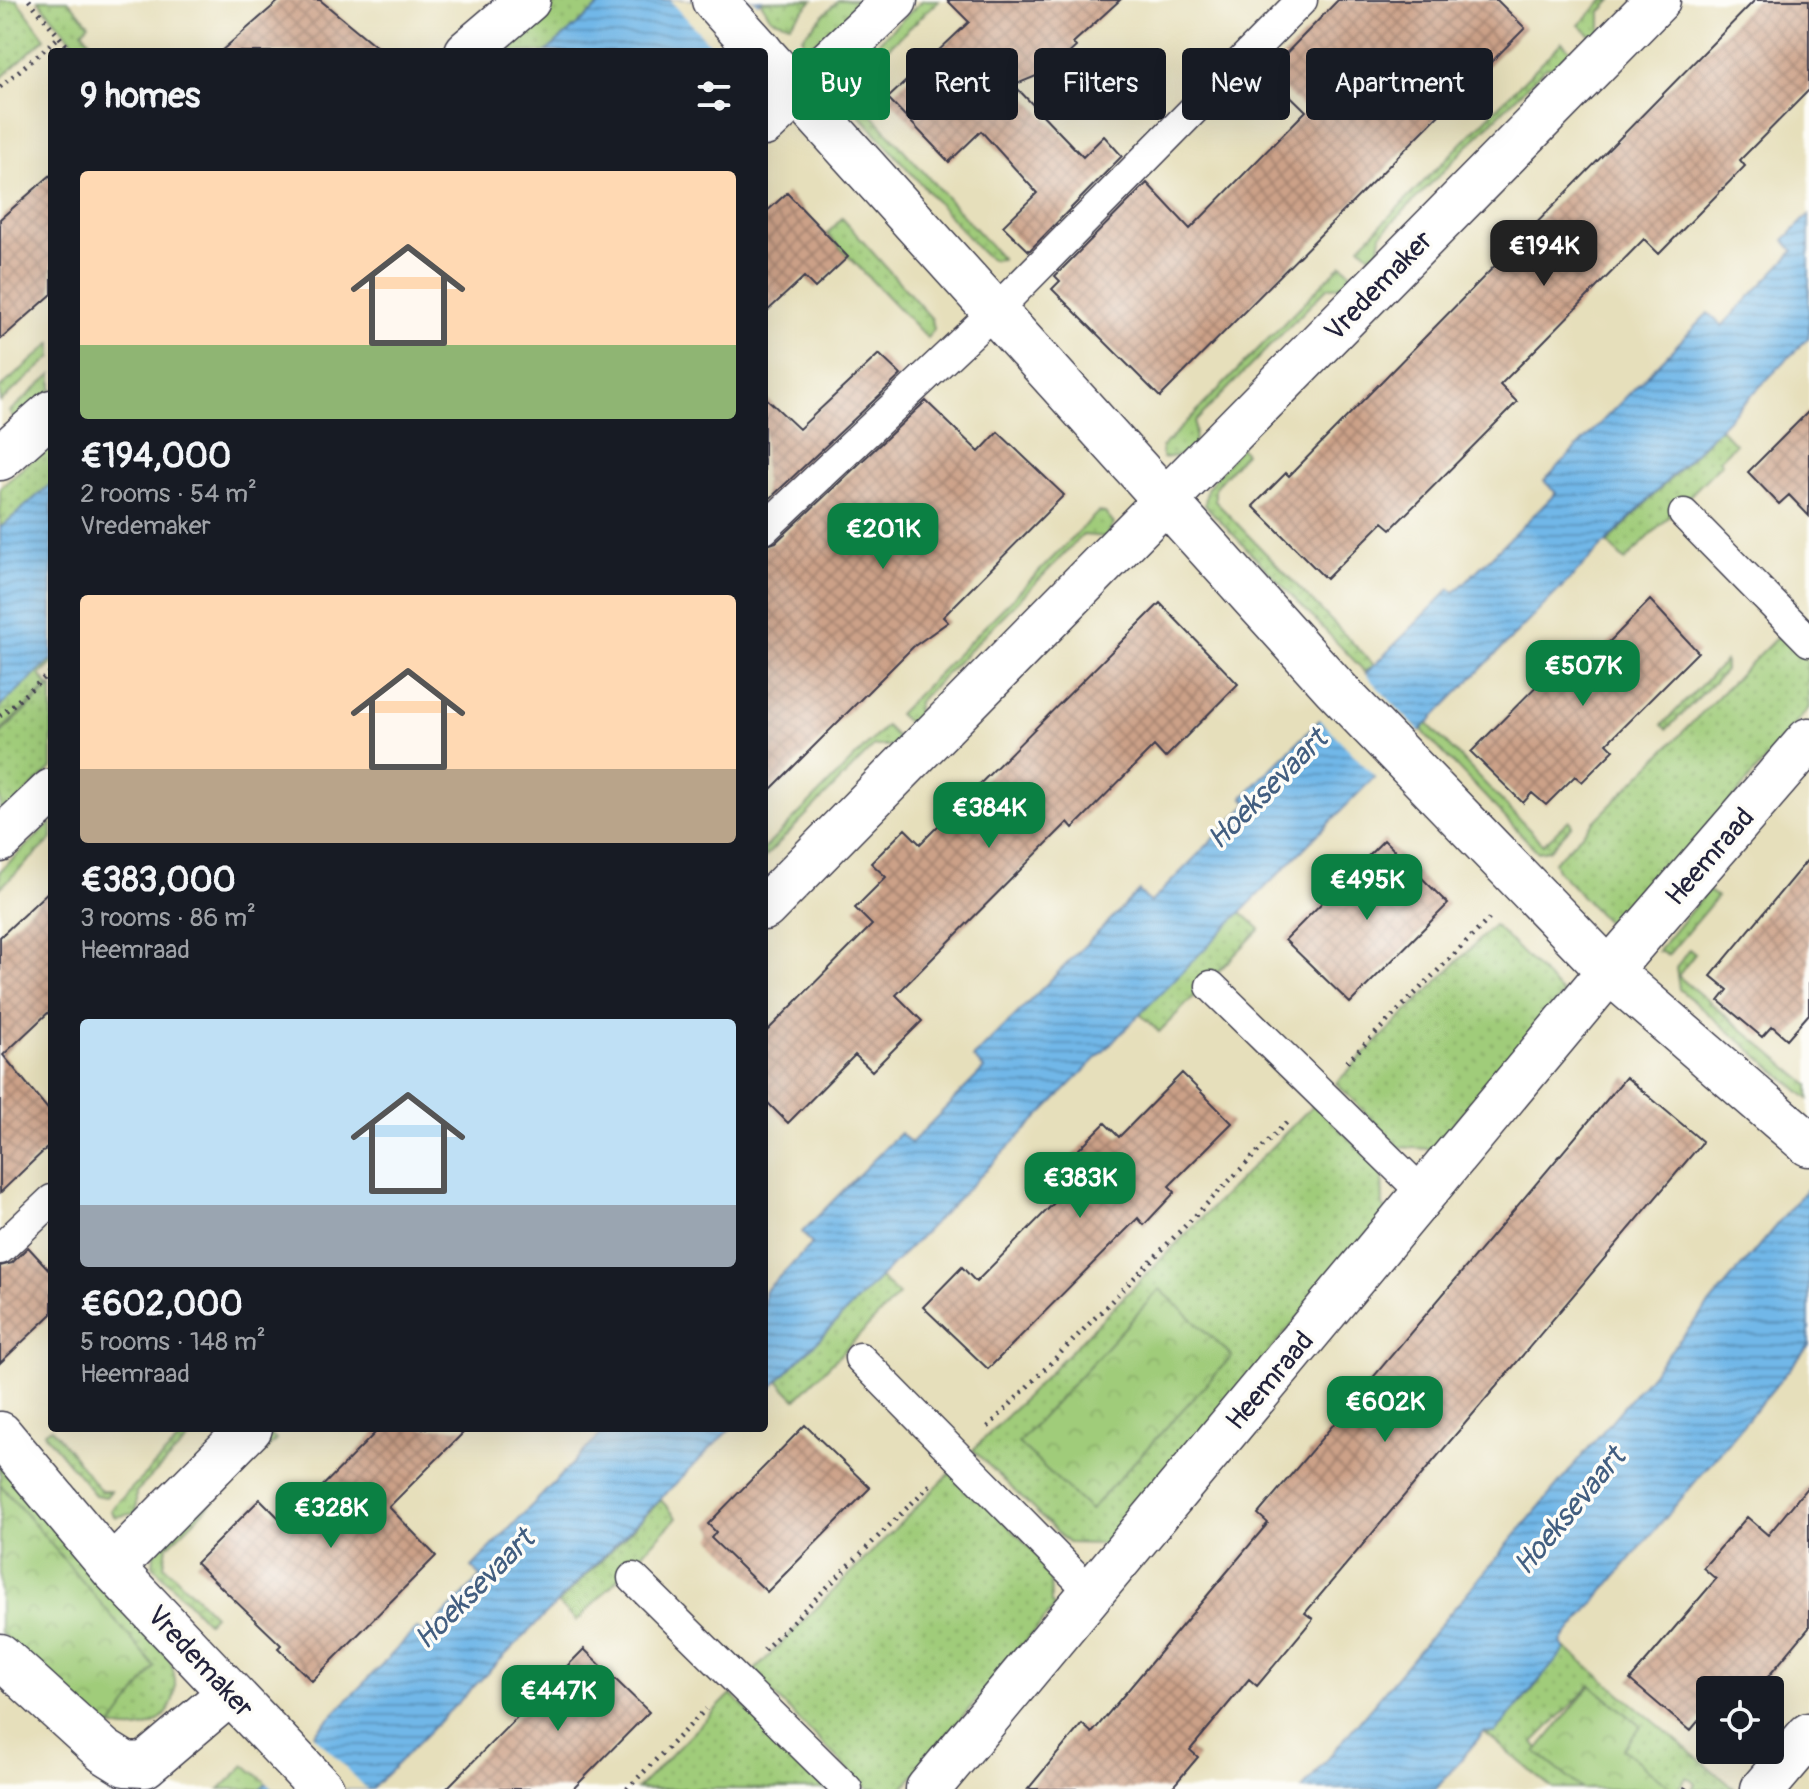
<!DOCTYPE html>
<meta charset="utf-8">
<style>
body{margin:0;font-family:Pangolin,sans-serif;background:#242831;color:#f1f3f6;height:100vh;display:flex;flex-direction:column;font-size:30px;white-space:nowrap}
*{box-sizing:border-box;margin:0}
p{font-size:26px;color:#9ea1a6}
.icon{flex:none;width:44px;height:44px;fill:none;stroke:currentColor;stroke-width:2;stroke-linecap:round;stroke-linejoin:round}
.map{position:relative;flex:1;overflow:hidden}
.panel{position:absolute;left:48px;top:48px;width:720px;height:1384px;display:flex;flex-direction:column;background:#171b24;border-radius:8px;box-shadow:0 8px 32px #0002}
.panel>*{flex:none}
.hud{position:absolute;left:792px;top:48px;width:760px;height:72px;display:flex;gap:16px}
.tools{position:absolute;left:1696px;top:1676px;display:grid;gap:16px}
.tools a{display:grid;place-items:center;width:88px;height:88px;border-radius:8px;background:#171b24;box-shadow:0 8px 32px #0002;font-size:40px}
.price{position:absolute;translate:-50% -68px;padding:0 18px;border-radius:16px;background:#0b8043;color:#fff;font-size:26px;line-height:52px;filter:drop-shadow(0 2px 4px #0008)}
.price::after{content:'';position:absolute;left:50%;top:48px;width:24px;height:18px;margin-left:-12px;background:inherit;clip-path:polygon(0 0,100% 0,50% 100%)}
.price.active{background:#222;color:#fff}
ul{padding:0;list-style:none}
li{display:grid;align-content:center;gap:16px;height:424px;padding:0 32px}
li span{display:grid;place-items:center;height:248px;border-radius:8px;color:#555}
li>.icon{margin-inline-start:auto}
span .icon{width:144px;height:144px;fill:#fffc;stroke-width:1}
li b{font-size:34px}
h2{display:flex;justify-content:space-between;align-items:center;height:96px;padding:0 32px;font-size:34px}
.chip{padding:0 28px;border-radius:8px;background:#171b24;box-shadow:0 8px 32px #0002;font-size:28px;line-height:72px}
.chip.active{background:#0b8043;color:#fff}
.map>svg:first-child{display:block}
.grass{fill:url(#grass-dots);stroke:#61775a;stroke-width:2}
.wetland{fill:url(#wetland-marsh);stroke:#61775a;stroke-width:2}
.park{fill:url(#park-crowns);stroke:#61775a;stroke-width:2}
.water{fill:url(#water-rules);stroke:#4a6c92;stroke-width:2}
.pier{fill:#e6dfbb}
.building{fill:url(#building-cross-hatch)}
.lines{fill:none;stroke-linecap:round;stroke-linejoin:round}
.service-casing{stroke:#3f3e4e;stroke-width:33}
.minor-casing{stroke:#3f3e4e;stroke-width:47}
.path{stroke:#3f3e4e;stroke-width:5;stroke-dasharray:2 6;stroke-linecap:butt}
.service{stroke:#fff;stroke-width:30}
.minor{stroke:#fff;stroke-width:44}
.labels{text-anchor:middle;stroke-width:7;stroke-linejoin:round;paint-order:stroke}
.street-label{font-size:28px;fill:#22223b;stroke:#fdfcf7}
.water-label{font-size:30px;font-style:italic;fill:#425e80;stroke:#fdfcf7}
</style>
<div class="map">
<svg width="1809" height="1789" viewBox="0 0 1809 1789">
<defs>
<pattern id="grass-dots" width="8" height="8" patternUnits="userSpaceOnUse" patternTransform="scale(2)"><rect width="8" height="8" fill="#a0cc7a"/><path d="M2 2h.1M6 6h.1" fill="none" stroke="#8aaf6a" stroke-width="1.8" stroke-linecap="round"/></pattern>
<pattern id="wetland-marsh" width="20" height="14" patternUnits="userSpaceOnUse" patternTransform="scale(2)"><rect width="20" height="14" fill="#a0cc7a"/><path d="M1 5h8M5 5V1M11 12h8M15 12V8" fill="none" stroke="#8aaf6a"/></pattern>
<pattern id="park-crowns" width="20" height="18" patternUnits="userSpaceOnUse" patternTransform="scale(2)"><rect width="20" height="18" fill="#a0cc7a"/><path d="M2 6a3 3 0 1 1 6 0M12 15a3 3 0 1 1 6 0" fill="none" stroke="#8aaf6a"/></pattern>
<pattern id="water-rules" width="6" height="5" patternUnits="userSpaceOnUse" patternTransform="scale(2)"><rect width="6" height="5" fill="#71b7e8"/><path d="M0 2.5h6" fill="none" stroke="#5c94bd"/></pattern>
<pattern id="building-cross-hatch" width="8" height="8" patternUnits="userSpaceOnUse" patternTransform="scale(2)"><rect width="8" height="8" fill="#cca188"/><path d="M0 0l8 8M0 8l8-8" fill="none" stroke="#a58370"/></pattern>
</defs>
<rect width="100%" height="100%" fill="#fdfcf7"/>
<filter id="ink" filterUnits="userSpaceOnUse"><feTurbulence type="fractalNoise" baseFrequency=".0125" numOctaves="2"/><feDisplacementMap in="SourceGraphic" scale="16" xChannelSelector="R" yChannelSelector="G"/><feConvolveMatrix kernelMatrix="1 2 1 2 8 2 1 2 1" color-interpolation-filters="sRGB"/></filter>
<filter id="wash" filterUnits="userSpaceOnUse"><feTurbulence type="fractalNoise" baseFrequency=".006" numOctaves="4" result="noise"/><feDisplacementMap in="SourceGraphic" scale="32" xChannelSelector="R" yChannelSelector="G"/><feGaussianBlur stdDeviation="1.8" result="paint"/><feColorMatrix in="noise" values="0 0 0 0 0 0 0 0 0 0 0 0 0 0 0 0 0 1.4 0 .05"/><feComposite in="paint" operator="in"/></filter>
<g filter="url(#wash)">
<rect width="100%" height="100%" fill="#e6dfbb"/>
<path class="grass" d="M 0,0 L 17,0 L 45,38 L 0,79 Z
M 38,0 L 68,0 L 89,24 L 82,31 L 99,52 L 82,52 Z
M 560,0 L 613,0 L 599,6 L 546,52 L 500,52 Z
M 813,0 L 790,24 L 771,18 L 760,1 Z
M 838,0 L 865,0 L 827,36 L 806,46 L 802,37 Z
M 923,0 L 939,0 L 847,87 L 842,83 L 850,69 Z
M 1604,0 L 1612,0 L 1601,12 L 1601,37 L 1597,41 L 1579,25 Z
M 1562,42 L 1579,59 L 1571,68 L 1546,67 L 1381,234 L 1378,263 L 1360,246 Z
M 856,97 L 1002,259 L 992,260 L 981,252 L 859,114 Z
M 842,218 L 932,319 L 934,329 L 927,338 L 827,234 Z
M 1342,264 L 1359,281 L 1355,286 L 1328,287 L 1195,422 L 1194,448 L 1183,455 L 1162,458 L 1162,447 Z
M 52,343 L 52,357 L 0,402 L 0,388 Z
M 52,374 L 52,390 L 16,422 L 9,412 Z
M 1720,428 L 1735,444 L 1719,460 L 1722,463 L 1625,561 L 1607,543 Z
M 52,442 L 52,483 L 0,528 L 0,488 Z
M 1240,447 L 1245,453 L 1215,487 L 1215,501 L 1374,665 L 1365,672 L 1205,505 L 1207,489 Z
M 1098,512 L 1105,513 L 1114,524 L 1106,537 L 1083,535 L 918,702 L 916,730 L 898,714 Z
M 1780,634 L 1807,661 L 1809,708 L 1651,896 L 1623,922 L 1609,925 L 1557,870 L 1554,862 Z
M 1725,661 L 1725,671 L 1667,729 L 1662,725 Z
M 52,686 L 52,768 L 0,817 L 0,734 Z
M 1426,722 L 1543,844 L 1569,820 L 1572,825 L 1549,850 L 1538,852 L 1427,736 L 1421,728 Z
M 886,726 L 903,743 L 896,750 L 891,746 L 874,746 L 764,858 L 764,849 Z
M 52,822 L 52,839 L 0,888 L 0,871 Z
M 1708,890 L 1717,897 L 1668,955 L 1658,951 Z
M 1241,912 L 1260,929 L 1159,1032 L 1140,1014 Z
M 1494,925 L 1563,994 L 1432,1149 L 1399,1147 L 1336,1083 Z
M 1689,949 L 1695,954 L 1678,976 L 1809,1085 L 1809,1099 L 1679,989 L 1676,968 Z
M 1314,1104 L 1382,1170 L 1383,1207 L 1388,1211 L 1104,1548 L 1100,1544 L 1068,1543 L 973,1450 Z
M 880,1278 L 899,1295 L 796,1399 L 778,1381 Z
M 51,1428 L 101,1491 L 111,1491 L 106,1497 L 95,1495 L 44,1433 Z
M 191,1428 L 200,1428 L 136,1492 L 136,1513 L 115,1517 L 111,1511 L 114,1506 Z
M 266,1431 L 276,1440 L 167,1547 L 164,1565 L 214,1615 L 207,1622 L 153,1566 L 154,1554 Z
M 0,1462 L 170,1660 C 188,1705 156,1742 109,1725 L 0,1628 Z
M 952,1471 L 1050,1567 L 1051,1603 L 1055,1607 L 902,1789 L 868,1789 L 752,1673 Z
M 661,1500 L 677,1518 L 577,1621 L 558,1604 Z
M 1560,1643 L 1735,1789 L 1692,1789 L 1695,1784 L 1687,1777 L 1678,1789 L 1649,1789 L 1623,1748 L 1641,1726 L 1591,1685 L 1534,1742 L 1543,1754 L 1606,1789 L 1553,1789 L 1484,1732 L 1495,1733 L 1541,1680 Z
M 731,1694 L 827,1789 L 637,1789 Z
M 245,1765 L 267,1783 L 261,1789 L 220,1789 Z"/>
<path class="wetland" d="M 52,616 L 52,664 L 40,675 L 49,686 L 0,731 L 0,664 Z"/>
<path class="park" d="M 1160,1289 L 1232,1356 L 1090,1510 L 1018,1443 Z
M 0,1484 L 155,1667 L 108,1732 L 0,1632 Z
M 1591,1685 L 1641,1726 L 1623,1749 L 1672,1789 L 1582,1789 L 1536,1752 Z"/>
<path class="water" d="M 612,0 L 761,0 L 708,52 L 546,52 L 599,6 Z
M 1809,215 L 1809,337 L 764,1395 L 764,1292 L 812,1244 L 802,1232 L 900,1133 L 911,1143 L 984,1069 L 973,1058 L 1139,891 L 1150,903 L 1249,803 L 1243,797 L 1450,589 L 1455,592 L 1556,493 L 1544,481 L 1708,313 L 1722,326 L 1794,251 L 1784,240 Z
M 52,483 L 52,659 L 0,707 L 0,528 Z
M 1809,1186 L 1809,1346 L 1561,1642 L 1565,1650 L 1495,1733 L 1484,1732 L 1436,1789 L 1302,1789 Z
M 607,1428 L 731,1428 L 372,1789 L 261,1789 L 417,1628 L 425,1634 L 481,1577 L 472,1567 Z"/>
<path class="pier" d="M 670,0 L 754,0 L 760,7 L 715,50 Z
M 1363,672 L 1421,733 L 1377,779 L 1317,716 Z
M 312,1733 L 367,1789 L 274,1789 L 264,1780 Z"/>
<g id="blocks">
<path class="building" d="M 280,0 L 320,0 L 383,52 L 220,52 Z
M 947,0 L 1120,0 L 1073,43 L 1076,47 L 1051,70 L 1014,85 L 1083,157 L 1104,136 L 1122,156 L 1029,251 L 1003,226 L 1037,193 L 981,131 L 949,162 L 888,98 L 969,22 Z
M 1338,0 L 1497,0 L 1525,28 L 1160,397 L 1052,289 L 1060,281 L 1055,276 L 1147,183 L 1190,229 L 1306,111 L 1267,73 Z
M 1755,0 L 1809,0 L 1809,90 L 1740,160 L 1745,166 L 1659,254 L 1644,239 L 1540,345 L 1500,385 L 1517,402 L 1391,529 L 1383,522 L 1326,579 L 1253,506 L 1286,473 L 1289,476 Z
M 52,174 L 52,294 L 0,340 L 0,219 Z
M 787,193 L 848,257 L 815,288 L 804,277 L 764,314 L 764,214 Z
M 879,354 L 901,375 L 764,504 L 764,396 L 799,429 Z
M 926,401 L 979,452 L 998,432 L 1064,495 L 943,617 L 948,622 L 913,647 L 764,796 L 764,546 L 776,542 Z
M 1809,411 L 1809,516 L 1789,495 L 1779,504 L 1748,472 Z
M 1650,600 L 1698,652 L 1607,743 L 1614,750 L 1582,782 L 1575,776 L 1546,805 L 1532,793 L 1523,803 L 1471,752 L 1570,652 L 1585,667 Z
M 1160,603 L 1238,684 L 1165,758 L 1154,746 L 1073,828 L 1068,822 L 896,995 L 922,1021 L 872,1071 L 855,1055 L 788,1123 L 764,1099 L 764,1034 L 872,925 L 855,908 L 886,877 L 871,863 L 905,829 L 920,844 Z
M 1384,840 L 1448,904 L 1350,1003 L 1285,940 Z
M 1809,858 L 1809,1014 L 1787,1039 L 1772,1026 L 1762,1037 L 1719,1001 L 1728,990 L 1711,976 Z
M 52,888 L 52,1009 L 3,1055 L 52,1114 L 52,1143 L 0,1193 L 0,937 Z
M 1182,1073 L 1232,1123 L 1169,1186 L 1175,1192 L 1144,1225 L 1138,1218 L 988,1369 L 923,1307 L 962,1267 L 976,1282 L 1060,1197 L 1045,1183 L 1105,1123 L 1119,1137 Z
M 1626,1077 L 1702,1141 L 1701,1144 L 1305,1613 L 1313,1619 L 1257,1686 L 1249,1679 L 1190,1750 L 1198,1757 L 1171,1789 L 1028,1789 L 1082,1724 L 1092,1733 L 1268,1523 L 1258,1514 Z
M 28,1247 L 52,1273 L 52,1314 L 0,1363 L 0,1266 L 12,1263 Z
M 805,1425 L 870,1488 L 767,1592 L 711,1538 L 716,1532 L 708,1524 Z
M 380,1428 L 468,1428 L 389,1507 L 436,1556 L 312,1681 L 278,1648 L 281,1645 L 196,1563 L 260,1499 L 285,1524 Z
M 1809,1485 L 1809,1628 L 1757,1690 L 1710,1690 L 1710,1707 L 1690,1731 L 1630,1680 L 1716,1579 L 1703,1568 L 1747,1517 L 1768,1535 Z
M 584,1649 L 649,1712 L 573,1789 L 446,1789 Z"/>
</g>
</g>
<g filter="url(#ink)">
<use href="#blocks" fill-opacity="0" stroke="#3f3e4e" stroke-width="2"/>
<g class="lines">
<g class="service-casing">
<path id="service" d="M 1684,514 L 1809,641
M 764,529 L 994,312 L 1302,0
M 1211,986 L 1423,1193
M 0,1249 L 52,1200
M 860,1358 L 1092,1593
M 633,1578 L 847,1789"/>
</g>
<g class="minor-casing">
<path id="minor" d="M 714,0 L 761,52
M 467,52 L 528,0
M 764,56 L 1335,688 L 1609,971 L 1809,1144
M 764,124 L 895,0
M 0,458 L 52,412
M 0,840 L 52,791
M 764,908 L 1658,0
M 0,1434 L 112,1568 L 322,1789
M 112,1568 L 250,1428
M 0,1656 L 104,1751 L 125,1764 L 145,1765 L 230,1693
M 928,1789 L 1609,971 L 1809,740
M 1763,1789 L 1809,1735"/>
</g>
<path class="path" d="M 29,0 L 72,52
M 0,87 L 59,37
M 0,716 L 52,671
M 1347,1062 L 1489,919
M 988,1427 L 1289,1120
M 764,1650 L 930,1485
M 627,1789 L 706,1709
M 1685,1789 L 1688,1784"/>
<use href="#service" class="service"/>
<use href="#minor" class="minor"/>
</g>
</g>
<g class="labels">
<g class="street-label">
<text transform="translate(1378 285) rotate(-46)" y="10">Vredemaker</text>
<text transform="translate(1709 856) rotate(-49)" y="10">Heemraad</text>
<text transform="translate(1269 1380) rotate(-50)" y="10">Heemraad</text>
<text transform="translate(201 1661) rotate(47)" y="10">Vredemaker</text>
</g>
<g class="water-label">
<text transform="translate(1267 789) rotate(-45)" y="10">Hoeksevaart</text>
<text transform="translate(1569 1511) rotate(-50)" y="10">Hoeksevaart</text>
<text transform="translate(474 1589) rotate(-45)" y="10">Hoeksevaart</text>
</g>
</g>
</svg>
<div class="tools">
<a><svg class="icon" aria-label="locate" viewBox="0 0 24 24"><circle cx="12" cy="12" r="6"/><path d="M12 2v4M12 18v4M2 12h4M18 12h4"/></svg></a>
</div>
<b class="price active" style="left:1544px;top:288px">€194K</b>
<b class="price" style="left:883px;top:571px">€201K</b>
<b class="price" style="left:1583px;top:708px">€507K</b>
<b class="price" style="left:989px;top:850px">€384K</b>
<b class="price" style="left:1367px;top:922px">€495K</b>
<b class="price" style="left:1080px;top:1220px">€383K</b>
<b class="price" style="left:1385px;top:1444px">€602K</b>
<b class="price" style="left:331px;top:1550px">€328K</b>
<b class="price" style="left:558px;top:1733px">€447K</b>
<div class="hud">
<a class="chip active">Buy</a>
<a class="chip">Rent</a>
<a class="chip">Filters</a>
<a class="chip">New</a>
<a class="chip">Apartment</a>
</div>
<section class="panel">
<h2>9 homes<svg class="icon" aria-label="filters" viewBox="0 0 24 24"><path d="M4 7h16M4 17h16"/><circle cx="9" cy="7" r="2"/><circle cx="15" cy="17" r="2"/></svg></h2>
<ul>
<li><span style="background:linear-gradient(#ffd9b3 70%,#8fb573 0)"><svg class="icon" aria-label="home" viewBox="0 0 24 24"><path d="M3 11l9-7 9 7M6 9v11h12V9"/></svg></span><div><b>€194,000</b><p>2 rooms · 54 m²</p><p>Vredemaker</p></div></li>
<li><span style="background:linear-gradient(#ffd9b3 70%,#b9a48a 0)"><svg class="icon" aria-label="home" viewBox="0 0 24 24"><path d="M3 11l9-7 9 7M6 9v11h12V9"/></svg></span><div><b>€383,000</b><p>3 rooms · 86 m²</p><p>Heemraad</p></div></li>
<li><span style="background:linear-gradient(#bfe0f5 75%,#9aa5b1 0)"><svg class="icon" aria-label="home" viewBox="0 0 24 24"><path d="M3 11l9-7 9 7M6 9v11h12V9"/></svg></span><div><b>€602,000</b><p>5 rooms · 148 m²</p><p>Heemraad</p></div></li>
</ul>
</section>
</div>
